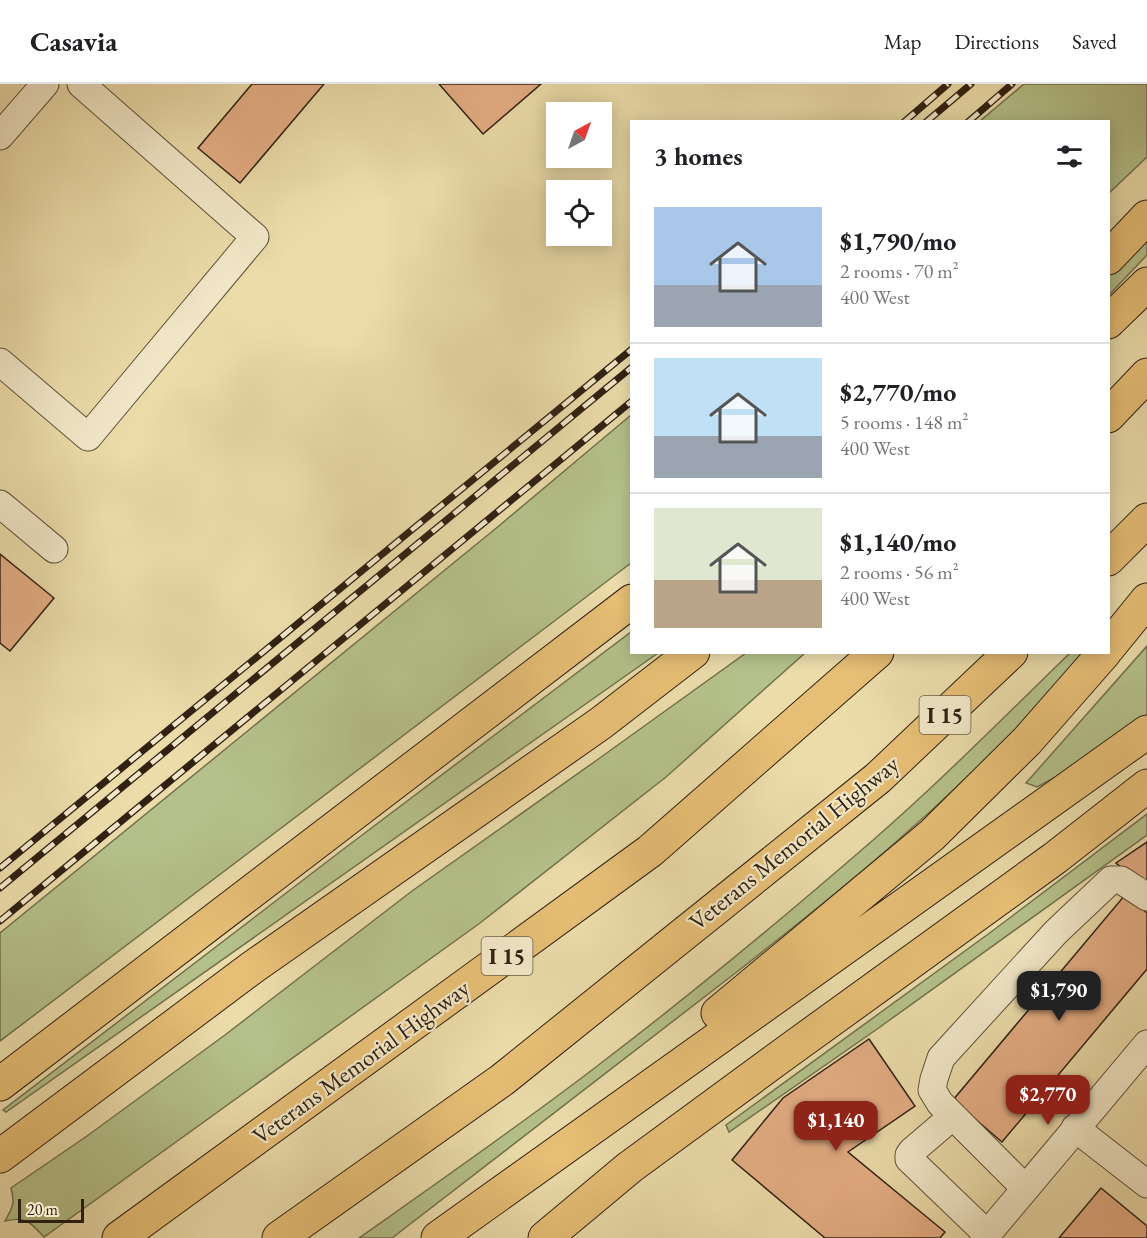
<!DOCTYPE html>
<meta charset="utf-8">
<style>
body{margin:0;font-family:"EB Garamond",serif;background:#f6f6f6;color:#202124;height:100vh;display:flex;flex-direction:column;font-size:22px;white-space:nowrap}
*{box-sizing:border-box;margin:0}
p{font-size:20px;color:#757577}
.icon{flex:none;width:33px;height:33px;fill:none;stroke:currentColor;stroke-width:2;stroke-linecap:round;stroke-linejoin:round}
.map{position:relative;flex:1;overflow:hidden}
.details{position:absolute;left:630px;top:36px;width:480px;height:534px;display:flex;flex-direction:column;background:#fff;border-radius:0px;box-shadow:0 3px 15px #0003}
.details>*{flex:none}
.needle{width:39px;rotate:40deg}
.fabs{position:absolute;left:546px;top:18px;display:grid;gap:12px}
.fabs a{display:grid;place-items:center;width:66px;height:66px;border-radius:0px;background:#fff;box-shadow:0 3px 15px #0003;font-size:30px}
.scale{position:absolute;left:18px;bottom:15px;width:66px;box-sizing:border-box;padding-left:6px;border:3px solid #302113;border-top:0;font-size:16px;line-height:21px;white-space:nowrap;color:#302113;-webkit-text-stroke:4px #f2e8c8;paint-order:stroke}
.price{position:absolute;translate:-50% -51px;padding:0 14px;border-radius:12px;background:#8f2418;color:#fff;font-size:20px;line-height:39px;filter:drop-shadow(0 2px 3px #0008)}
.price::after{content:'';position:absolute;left:50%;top:36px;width:18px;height:14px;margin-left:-9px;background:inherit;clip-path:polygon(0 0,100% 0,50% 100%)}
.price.current{background:#222;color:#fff}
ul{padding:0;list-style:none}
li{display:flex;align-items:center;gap:18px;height:150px;padding:0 24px}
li+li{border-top:2px solid #e0e0e0}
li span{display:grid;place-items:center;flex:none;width:168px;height:120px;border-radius:0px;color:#555}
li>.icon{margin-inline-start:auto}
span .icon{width:72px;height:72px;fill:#fffc;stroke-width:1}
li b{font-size:26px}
h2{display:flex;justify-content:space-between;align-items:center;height:72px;padding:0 24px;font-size:26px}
header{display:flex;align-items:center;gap:36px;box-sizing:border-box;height:84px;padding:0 30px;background:#fff;border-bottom:2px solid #e0e0e0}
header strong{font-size:28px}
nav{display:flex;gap:33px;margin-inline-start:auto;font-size:21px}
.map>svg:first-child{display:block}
.green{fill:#b5c18a;stroke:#72714e;stroke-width:1.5}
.building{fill:#e4ad84;stroke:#302113;stroke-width:1.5}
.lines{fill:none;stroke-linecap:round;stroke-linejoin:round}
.minor-casing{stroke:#5f5039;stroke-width:29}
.highway-casing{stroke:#302113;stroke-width:35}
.minor{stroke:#f2e8c8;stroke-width:27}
.highway{stroke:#e6be75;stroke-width:33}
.rail-casing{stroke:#302113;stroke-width:7}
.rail{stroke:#f2e8c8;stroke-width:4.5;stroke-dasharray:14;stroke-linecap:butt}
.labels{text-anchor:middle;stroke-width:4.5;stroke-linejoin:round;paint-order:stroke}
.shield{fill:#f2e8c8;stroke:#6a5d49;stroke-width:1.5}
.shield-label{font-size:22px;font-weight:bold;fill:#302113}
.street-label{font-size:24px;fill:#302113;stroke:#f2e8c8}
</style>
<header>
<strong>Casavia</strong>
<nav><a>Map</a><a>Directions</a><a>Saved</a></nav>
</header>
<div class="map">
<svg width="1147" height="1154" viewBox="0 0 1147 1154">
<rect width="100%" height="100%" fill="#ebdcaa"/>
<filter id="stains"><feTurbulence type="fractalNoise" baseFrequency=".00333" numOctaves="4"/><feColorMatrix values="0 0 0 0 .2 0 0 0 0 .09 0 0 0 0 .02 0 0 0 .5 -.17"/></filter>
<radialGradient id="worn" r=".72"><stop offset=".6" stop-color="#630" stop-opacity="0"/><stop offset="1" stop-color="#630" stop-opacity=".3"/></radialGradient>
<path class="green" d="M 1024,0 L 1147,0 L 1147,73 L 1109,109 L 1108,38 L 980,37 Z
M 1147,151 L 1147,171 L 1109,211 L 1108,190 Z
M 631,331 L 631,479 L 0,957 L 0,849 L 500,441 Z
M 631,548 L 632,568 L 658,569 L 6,1028 L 3,1026 L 341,767 Z
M 1147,562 L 1147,632 L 1084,678 L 1037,703 L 1026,699 Z
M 746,569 L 805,569 L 666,693 L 480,839 L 44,1153 C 30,1138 26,1132 5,1137 C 13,1123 15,1119 11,1104 L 87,1052 L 225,951 L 412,807 L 597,676 Z
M 1070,569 L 1089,569 L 973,693 L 970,690 C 897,761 818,824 738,887 C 623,977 507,1065 392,1154 L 359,1154 C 437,1099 516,1044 592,986 C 688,913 781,836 872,757 C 941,697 1005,632 1070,569 Z
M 1147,730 L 1147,751 L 880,943 L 729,1048 L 726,1041 L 991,848 Z"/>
<path class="building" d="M 252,0 L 324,0 L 240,99 L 198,64 Z
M 439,0 L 541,0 L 483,50 Z
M 0,470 L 54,514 L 10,567 L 0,559 Z
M 1147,758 L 1147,805 L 1116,779 Z
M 1125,811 L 1147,829 L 1147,885 L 1002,1058 L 953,1016 Z
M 869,955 L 915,1022 L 848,1068 L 945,1148 L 940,1154 L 825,1154 L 732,1076 L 783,1014 Z
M 1101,1104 L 1147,1142 L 1147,1154 L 1059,1154 Z"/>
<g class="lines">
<g class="minor-casing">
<path id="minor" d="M 0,52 L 45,0
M 0,278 L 88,353 L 255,153 L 81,0
M 0,420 L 54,465
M 953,1032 L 912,1067 L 909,1071 L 909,1075 L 987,1150
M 1075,1044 L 1147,1100
M 1025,1104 L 940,1019 L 932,1006 L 934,995 L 941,974 L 1056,848 L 1111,796 L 1121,796 L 1147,813
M 984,1154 L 1147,960"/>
</g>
<g class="highway-casing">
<path id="highway" d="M 1108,174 L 1147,133
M 1108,238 L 1147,200
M 1108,332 L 1147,291
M 1108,475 L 1147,436
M 1108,564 L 1147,516
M 718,929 L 932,751 L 1027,657 L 1105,568
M 0,1000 L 632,517
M 0,1072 L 253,883 L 601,639 L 693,568
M 119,1154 L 650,767 L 877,568
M 279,1154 L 502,996 L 878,694 L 1011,568
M 438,1154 L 1147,648
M 545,1154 L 630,1083 L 784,970 L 1055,774 L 1147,702"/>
</g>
<use href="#minor" class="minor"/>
<use href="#highway" class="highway"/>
<g class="rail-casing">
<path id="rail" d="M 904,38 L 948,0
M 926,38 L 971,0
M 968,38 L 1012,0
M 0,784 L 632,265
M 0,804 L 632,283
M 0,837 L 632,317"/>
</g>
<use href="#rail" class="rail"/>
</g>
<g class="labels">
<g class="shield">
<rect x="919.5" y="612" width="51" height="38" rx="4.5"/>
<rect x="481.5" y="853" width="51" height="38" rx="4.5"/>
</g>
<g class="shield-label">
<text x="945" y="639">I 15</text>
<text x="507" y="880">I 15</text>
</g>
<g class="street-label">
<text transform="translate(794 759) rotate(-39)" y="8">Veterans Memorial Highway</text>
<text transform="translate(361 978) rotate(-36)" y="8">Veterans Memorial Highway</text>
</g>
</g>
<rect width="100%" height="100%" filter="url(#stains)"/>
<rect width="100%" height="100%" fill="url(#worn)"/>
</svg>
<div class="fabs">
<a><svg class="needle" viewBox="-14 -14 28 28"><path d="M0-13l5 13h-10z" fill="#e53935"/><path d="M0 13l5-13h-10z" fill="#757577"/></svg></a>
<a><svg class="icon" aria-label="locate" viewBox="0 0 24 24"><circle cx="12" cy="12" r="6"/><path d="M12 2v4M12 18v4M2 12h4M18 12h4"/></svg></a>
</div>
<div class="scale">20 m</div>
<b class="price current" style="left:1059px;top:938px">$1,790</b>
<b class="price" style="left:1048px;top:1042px">$2,770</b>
<b class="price" style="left:836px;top:1068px">$1,140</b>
<section class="details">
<h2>3 homes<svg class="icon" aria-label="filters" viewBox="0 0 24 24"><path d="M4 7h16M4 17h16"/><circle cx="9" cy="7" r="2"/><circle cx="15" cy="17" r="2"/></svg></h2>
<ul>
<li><span style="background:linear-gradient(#a9c7e8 65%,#9aa5b1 0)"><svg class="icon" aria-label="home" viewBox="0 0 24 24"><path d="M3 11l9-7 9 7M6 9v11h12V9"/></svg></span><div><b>$1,790/mo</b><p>2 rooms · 70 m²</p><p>400 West</p></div></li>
<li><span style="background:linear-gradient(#bfe0f5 65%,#9aa5b1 0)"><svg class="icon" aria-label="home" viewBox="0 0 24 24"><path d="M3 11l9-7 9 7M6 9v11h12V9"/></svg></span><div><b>$2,770/mo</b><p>5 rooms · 148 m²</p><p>400 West</p></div></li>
<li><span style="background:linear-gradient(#dfe7d0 60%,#b9a48a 0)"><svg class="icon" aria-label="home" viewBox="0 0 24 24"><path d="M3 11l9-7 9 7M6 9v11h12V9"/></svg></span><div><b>$1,140/mo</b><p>2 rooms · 56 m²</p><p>400 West</p></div></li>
</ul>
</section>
</div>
